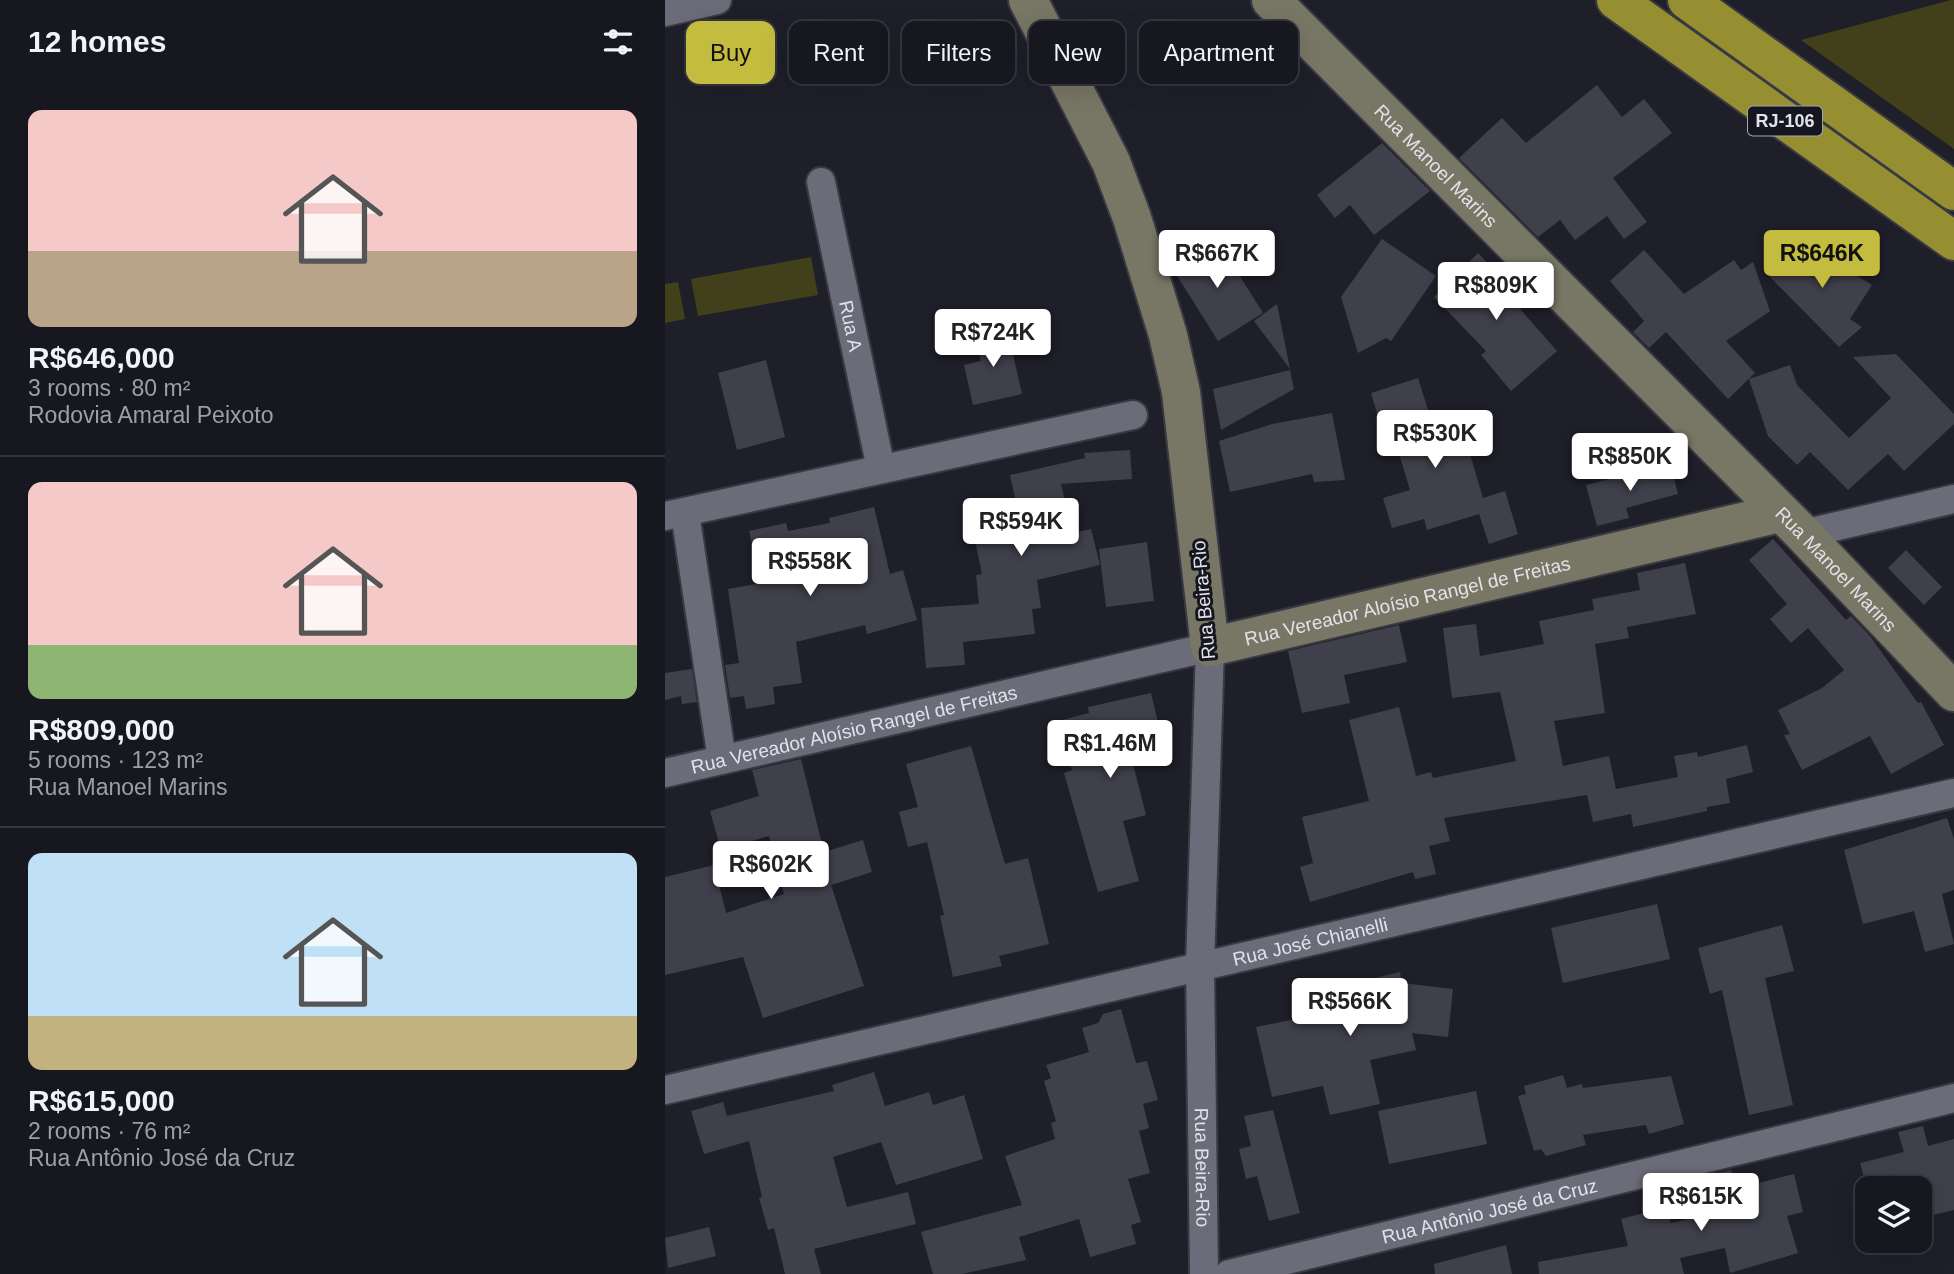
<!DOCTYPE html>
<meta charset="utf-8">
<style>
body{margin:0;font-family:Arial,sans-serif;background:#24242d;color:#f1f3f6;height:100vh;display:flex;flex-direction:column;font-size:26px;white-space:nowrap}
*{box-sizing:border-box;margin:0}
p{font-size:23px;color:#9e9fa5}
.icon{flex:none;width:38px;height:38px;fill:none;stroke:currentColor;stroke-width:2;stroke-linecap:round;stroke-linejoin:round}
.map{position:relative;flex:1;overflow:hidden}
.drawer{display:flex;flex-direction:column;background:#171720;width:665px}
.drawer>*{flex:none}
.guide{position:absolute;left:21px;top:21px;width:665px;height:63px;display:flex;gap:14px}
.controls{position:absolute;left:1190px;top:1176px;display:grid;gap:14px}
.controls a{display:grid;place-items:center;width:77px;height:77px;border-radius:14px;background:#171720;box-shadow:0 7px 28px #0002,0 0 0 2px #36363e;font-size:35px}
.price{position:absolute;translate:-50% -60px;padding:0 16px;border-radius:7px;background:#fff;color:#222;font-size:23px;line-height:46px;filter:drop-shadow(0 2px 4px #0008)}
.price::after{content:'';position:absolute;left:50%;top:42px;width:21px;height:16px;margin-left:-10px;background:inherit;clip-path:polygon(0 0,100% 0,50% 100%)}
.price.selected{background:#c4bc3e;color:#111}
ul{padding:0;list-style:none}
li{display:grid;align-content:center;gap:14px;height:371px;padding:0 28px}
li+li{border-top:2px solid #36363e}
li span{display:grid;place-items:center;height:217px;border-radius:14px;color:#555}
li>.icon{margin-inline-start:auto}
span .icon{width:126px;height:126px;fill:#fffc;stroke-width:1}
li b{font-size:30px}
h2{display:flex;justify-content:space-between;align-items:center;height:84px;padding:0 28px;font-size:30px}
.pill{padding:0 24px;border-radius:14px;background:#171720;box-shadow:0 7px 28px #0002,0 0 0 2px #36363e;font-size:24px;line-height:63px}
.pill.selected{background:#c4bc3e;color:#111}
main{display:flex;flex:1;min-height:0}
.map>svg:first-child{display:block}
.green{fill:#42401b}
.building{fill:#40404c}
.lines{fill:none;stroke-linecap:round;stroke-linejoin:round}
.street-casing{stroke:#393942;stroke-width:32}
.secondary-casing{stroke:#393942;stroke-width:42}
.highway-casing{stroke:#393942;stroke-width:42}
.street{stroke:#6b6b79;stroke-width:28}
.secondary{stroke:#787664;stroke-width:38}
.highway{stroke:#958f32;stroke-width:38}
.labels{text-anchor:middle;stroke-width:6;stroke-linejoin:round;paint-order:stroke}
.shield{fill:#161621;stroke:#a5a5ae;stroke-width:2}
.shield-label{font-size:18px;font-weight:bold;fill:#e2e2ea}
.street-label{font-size:19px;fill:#e2e2ea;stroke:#161621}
</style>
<main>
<section class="drawer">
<h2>12 homes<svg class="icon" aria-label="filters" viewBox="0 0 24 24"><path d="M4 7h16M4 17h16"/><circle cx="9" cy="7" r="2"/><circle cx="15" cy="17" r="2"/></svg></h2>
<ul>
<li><span style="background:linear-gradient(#f6c9c9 65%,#b9a48a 0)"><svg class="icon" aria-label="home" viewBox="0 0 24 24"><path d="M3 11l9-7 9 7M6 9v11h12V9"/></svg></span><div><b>R$646,000</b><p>3 rooms · 80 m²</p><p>Rodovia Amaral Peixoto</p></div></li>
<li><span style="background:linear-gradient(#f6c9c9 75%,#8fb573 0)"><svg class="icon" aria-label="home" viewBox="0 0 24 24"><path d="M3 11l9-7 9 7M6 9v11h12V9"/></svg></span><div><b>R$809,000</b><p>5 rooms · 123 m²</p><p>Rua Manoel Marins</p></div></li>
<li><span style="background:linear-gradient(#bfe0f5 75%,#c2b280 0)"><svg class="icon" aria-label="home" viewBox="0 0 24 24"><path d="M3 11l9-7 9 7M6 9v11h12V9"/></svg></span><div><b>R$615,000</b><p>2 rooms · 76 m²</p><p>Rua Antônio José da Cruz</p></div></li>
</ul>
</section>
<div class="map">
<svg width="1289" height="1274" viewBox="0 0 1289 1274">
<rect width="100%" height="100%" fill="#1f1f2a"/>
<path class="green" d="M 1289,0 L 1289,149 L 1136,40 L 1286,0 Z
M 146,257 L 153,295 L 33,316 L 26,279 Z
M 13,282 L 20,319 L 0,323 L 0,284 Z"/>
<path class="building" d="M 932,85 L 957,117 L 979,99 L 1007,133 L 948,178 L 982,222 L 959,239 L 942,216 L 910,240 L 895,220 L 873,237 L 794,158 L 837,118 L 861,143 Z
M 717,143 L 765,191 L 709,235 L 685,205 L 670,218 L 652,195 Z
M 1129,237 L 1207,285 L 1185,319 L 1197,327 L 1174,347 L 1105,277 Z
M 551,238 L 598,313 L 553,341 L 506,266 Z
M 717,239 L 771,276 L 726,341 L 721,338 L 693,353 L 676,297 Z
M 979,250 L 1019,294 L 1069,260 L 1076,270 L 1088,262 L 1105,311 L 1061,341 L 1090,373 L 1063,399 L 1001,332 L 984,348 L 968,332 L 979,321 L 945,281 Z
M 813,253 L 855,297 L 849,302 L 892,351 L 846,391 L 816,355 L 821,351 L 769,297 Z
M 612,304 L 625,369 L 589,321 Z
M 342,328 L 357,394 L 308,405 L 299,365 L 316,361 L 310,335 Z
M 1231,354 L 1289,414 L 1289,424 L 1239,471 L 1223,454 L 1183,490 L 1145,452 L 1132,465 L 1103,436 L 1084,379 L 1125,365 L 1132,385 L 1184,438 L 1226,398 L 1188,357 Z
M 101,360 L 120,437 L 72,450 L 53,373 Z
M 625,370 L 629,389 L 556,430 L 548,389 Z
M 753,378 L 776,451 L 802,444 L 818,498 L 840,491 L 853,534 L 824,544 L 814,514 L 762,530 L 759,519 L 727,528 L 718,498 L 745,490 L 727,430 L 718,433 L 706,393 Z
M 667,413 L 680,480 L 649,482 L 647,474 L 565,492 L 554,441 L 607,424 Z
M 465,450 L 467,479 L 396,484 L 408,533 L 426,529 L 435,565 L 372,580 L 376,608 L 367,609 L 370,634 L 298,642 L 300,665 L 261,668 L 256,608 L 314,604 L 311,575 L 317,574 L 306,522 L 353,512 L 345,475 L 420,458 L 419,453 Z
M 1005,463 L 1013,494 L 961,508 L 964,518 L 932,526 L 921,485 Z
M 209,507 L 225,574 L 238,570 L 252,620 L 202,634 L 200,625 L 131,642 L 137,683 L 108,687 L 110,704 L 81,709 L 79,696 L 65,698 L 60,665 L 74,663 L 63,589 L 96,583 L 84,531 L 121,523 L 123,531 L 165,523 L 164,518 Z
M 1108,539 L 1181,620 L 1186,616 L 1205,636 L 1253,703 L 1256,702 L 1279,745 L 1226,774 L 1205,736 L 1137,770 L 1119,735 L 1125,734 L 1113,710 L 1157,688 L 1179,670 L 1143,628 L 1126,643 L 1105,619 L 1122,604 L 1084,560 Z
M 482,542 L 489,601 L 441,607 L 434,549 Z
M 1241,550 L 1277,587 L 1259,605 L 1223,568 Z
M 1020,563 L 1031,614 L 962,627 L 964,638 L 930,644 L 940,713 L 889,721 L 898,766 L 944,756 L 951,789 L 1013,777 L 1009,756 L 1032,752 L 1033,757 L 1082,745 L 1088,772 L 1061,779 L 1065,803 L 1042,807 L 1042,811 L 968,827 L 966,814 L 928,822 L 922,795 L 779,818 L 785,841 L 764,846 L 771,874 L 750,879 L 748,872 L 645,902 L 635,867 L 648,863 L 637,817 L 704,801 L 684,720 L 734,707 L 751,776 L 766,772 L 768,778 L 851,761 L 835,692 L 787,698 L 778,628 L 811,624 L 815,656 L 879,644 L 874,621 L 929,610 L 927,599 L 975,590 L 972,573 Z
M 734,625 L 742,662 L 679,675 L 685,703 L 637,713 L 623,651 Z
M 27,669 L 32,702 L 17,704 L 16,696 L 0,700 L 0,673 Z
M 486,693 L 501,756 L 468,764 L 481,815 L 458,821 L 474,881 L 433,892 L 399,773 L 407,770 L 393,721 L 424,713 L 423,707 Z
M 306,746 L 340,864 L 363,858 L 384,944 L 334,956 L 337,966 L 288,977 L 275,916 L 279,915 L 262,842 L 243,847 L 234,812 L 253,807 L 241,764 Z
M 136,759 L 159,852 L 198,840 L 207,872 L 166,885 L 199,986 L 98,1018 L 78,957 L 0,975 L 0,877 L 49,865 L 61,913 L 119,894 L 104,836 L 56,850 L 45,811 L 94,796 L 87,770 Z
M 1282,818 L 1289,839 L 1289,890 L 1277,894 L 1289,944 L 1260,952 L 1249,911 L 1198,924 L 1179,850 Z
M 992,904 L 1005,959 L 898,983 L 886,928 Z
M 1117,925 L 1129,971 L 1100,978 L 1128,1105 L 1084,1115 L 1057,990 L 1045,994 L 1033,948 Z
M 735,972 L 737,983 L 788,989 L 783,1037 L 747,1033 L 751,1050 L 705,1060 L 715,1104 L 665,1115 L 658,1086 L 607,1097 L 591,1027 L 636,1018 L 630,997 Z
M 456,1009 L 471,1063 L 482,1061 L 493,1100 L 478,1104 L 484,1128 L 474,1131 L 485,1173 L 463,1179 L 476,1222 L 466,1225 L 471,1244 L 425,1257 L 414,1219 L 354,1237 L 361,1260 L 297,1274 L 268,1274 L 256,1232 L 357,1205 L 340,1156 L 390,1139 L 386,1123 L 391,1121 L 379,1081 L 386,1078 L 381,1065 L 424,1052 L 417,1028 L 433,1023 L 438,1014 Z
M 209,1072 L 220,1106 L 264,1092 L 268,1105 L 299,1095 L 318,1159 L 231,1185 L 216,1142 L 168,1157 L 182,1207 L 243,1192 L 251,1224 L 149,1249 L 156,1274 L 120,1274 L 109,1228 L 103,1230 L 94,1198 L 97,1197 L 84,1141 L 39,1154 L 26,1111 L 58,1102 L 62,1116 L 169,1091 L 167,1085 Z
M 898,1075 L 902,1088 L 917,1084 L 918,1088 L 1006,1076 L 1019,1124 L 984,1134 L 981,1125 L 918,1135 L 921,1145 L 881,1156 L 876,1149 L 869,1151 L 853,1096 L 861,1094 L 859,1086 Z
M 811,1091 L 822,1144 L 724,1164 L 713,1111 Z
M 608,1110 L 635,1213 L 604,1221 L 592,1176 L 581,1179 L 574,1149 L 586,1146 L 579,1116 Z
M 1258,1126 L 1263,1146 L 1289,1139 L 1289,1210 L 1255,1218 L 1255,1188 L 1202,1188 L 1195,1163 L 1239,1152 L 1233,1132 Z
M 1066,1170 L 1070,1189 L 1129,1174 L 1138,1212 L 1122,1216 L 1133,1253 L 1065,1273 L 1060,1248 L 1015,1258 L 1019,1274 L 874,1274 L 873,1262 L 963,1246 L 956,1219 L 1001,1207 L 1006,1223 L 1047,1214 L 1038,1176 Z
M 44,1227 L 51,1256 L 3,1268 L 0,1238 Z
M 841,1245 L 847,1274 L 770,1274 L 769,1264 Z"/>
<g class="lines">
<g class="street-casing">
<g id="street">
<path d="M 0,12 L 52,0"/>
<path id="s1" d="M 156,182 L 216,469"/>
<path d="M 20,513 L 57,760"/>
<path d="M 0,516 L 468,415"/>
<path d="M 1138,534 L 1289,499"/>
<path id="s2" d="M 0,773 L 545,647 L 535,967 L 539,1274"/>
<path id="s3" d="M 0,1090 L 1289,793"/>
<path id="s4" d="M 564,1274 L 1289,1098"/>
</g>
</g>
<g class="secondary-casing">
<g id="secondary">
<path id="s5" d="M 363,0 L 446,162 L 467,218 L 503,335 L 516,392 L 545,647 L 1115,513"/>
<path id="s6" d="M 606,0 L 1138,534 L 1289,692"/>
</g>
</g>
<g class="highway-casing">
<path id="highway" d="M 951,0 L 1289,241
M 1022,0 L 1289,191"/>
</g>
<use href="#street" class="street"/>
<use href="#secondary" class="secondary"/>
<use href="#highway" class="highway"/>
</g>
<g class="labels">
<rect class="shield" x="1083" y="106.5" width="74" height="29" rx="5"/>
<g class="shield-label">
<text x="1120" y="127">RJ-106</text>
</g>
<g class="street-label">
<text dy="7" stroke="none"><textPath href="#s6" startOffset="234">Rua Manoel Marins</textPath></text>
<text dy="7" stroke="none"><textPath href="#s1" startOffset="147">Rua A</textPath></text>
<text dy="7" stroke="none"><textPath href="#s6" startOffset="802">Rua Manoel Marins</textPath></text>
<text transform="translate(538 600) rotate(-95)" y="7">Rua Beira-Rio</text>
<text dy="7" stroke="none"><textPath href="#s5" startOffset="882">Rua Vereador Aloísio Rangel de Freitas</textPath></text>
<text dy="7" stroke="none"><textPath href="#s2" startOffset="194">Rua Vereador Aloísio Rangel de Freitas</textPath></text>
<text dy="7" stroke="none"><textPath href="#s3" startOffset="662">Rua José Chianelli</textPath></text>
<text dy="7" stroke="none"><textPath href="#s2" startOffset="1080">Rua Beira-Rio</textPath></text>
<text dy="7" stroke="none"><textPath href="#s4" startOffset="268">Rua Antônio José da Cruz</textPath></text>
</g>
</g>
</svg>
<div class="controls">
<a><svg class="icon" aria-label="layers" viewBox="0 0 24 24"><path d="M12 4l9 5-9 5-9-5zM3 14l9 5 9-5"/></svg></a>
</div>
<b class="price" style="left:552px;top:290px">R$667K</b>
<b class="price selected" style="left:1157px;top:290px">R$646K</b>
<b class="price" style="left:831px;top:322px">R$809K</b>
<b class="price" style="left:328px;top:369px">R$724K</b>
<b class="price" style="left:770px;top:470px">R$530K</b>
<b class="price" style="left:965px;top:493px">R$850K</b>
<b class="price" style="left:356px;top:558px">R$594K</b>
<b class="price" style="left:145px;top:598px">R$558K</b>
<b class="price" style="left:445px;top:780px">R$1.46M</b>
<b class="price" style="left:106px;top:901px">R$602K</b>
<b class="price" style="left:685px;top:1038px">R$566K</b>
<b class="price" style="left:1036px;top:1233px">R$615K</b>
<div class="guide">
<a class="pill selected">Buy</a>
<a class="pill">Rent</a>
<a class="pill">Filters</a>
<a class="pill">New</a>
<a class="pill">Apartment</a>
</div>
</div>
</main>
